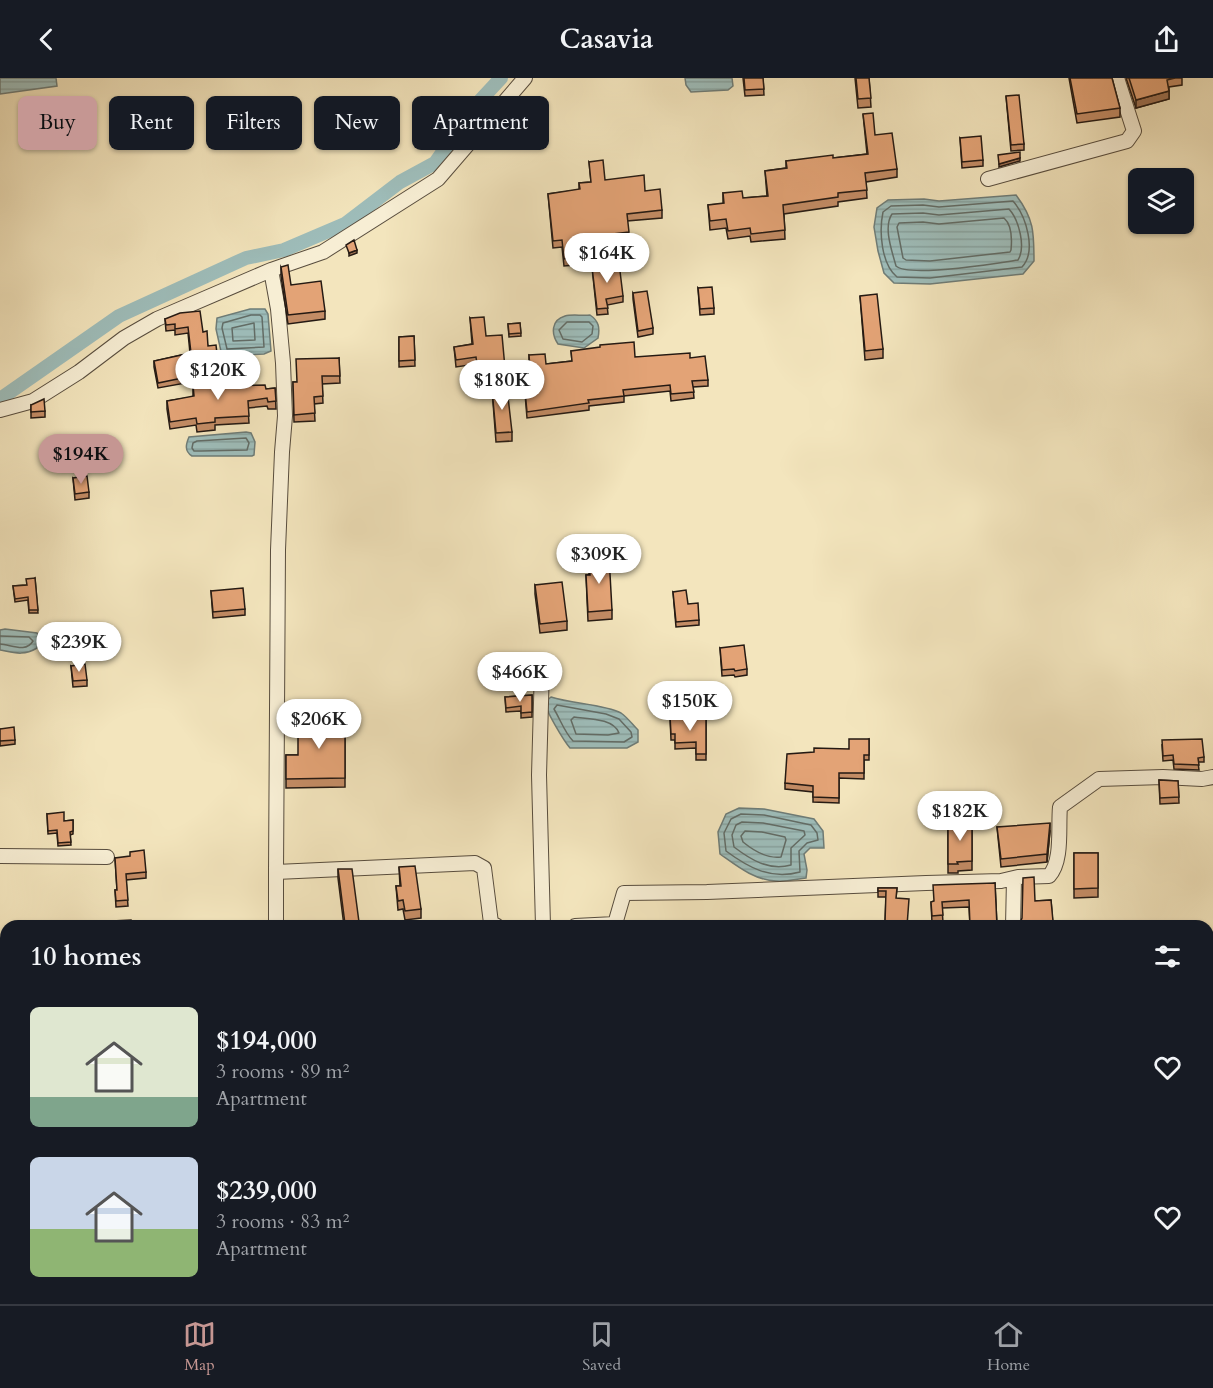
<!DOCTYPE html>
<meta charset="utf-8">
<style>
body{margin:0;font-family:Cardo,serif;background:#242831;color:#f1f3f6;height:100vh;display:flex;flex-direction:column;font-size:22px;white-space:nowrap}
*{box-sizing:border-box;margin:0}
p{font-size:20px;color:#9ea1a6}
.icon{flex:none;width:33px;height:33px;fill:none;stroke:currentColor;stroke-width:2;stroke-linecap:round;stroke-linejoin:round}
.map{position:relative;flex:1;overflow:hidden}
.panel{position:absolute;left:0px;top:842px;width:1214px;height:386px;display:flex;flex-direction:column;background:#171b24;border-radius:18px 18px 0 0;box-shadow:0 2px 4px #0004}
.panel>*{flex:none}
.top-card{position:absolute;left:18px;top:18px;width:600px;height:54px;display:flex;gap:12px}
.fabs{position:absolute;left:1128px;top:90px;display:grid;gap:12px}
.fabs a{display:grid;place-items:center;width:66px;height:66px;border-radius:9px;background:#171b24;box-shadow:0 2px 4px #0004;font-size:30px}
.price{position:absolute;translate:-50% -51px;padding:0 14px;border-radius:21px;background:#fff;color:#222;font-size:20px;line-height:39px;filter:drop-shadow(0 2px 3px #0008)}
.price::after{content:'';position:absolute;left:50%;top:36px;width:18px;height:14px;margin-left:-9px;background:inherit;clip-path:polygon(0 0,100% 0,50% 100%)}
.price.current{background:#c59692;color:#111}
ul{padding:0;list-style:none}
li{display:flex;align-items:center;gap:18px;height:150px;padding:0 30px}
li span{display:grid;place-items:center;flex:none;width:168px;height:120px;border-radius:9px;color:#555}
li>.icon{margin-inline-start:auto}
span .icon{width:72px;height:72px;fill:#fffc;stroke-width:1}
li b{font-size:26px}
h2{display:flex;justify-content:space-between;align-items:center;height:72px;padding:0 30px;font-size:26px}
.tag{padding:0 21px;border-radius:9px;background:#171b24;box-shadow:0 2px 4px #0004;font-size:21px;line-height:54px}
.tag.current{background:#c59692;color:#111}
header{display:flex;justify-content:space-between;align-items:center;height:78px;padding:0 30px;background:#171b24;font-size:27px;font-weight:800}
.tab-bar{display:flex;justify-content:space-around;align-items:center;height:84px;border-top:2px solid #363941;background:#171b24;font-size:16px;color:#9ea1a6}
.tab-bar a{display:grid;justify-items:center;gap:3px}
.tab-bar .current{color:#c59692}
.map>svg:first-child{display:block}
.water{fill:url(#water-rules);stroke:#6e7c77;stroke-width:1.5}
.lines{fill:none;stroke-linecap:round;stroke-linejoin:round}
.shore{stroke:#626c66;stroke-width:1.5}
.canal{stroke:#9ebdba;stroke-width:14}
.street-casing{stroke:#584d3e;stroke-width:16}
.street{stroke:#f7eed4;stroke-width:14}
.wall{fill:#c38c65;stroke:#251a13;stroke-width:1.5}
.shaded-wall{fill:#9f7253;stroke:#251a13;stroke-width:1.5}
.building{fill:#e3a376;stroke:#251a13;stroke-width:1.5}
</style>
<header><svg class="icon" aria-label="back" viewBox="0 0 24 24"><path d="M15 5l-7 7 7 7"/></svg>Casavia<svg class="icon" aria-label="share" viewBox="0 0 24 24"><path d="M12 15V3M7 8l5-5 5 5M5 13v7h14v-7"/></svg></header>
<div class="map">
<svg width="1213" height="1226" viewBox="0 0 1213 1226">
<defs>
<pattern id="water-rules" width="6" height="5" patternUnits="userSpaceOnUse" patternTransform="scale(1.5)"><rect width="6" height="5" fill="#9ebdba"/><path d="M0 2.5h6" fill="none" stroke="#88a29f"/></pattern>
</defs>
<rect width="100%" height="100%" fill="#f3e5bd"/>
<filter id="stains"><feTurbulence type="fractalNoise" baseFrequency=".00333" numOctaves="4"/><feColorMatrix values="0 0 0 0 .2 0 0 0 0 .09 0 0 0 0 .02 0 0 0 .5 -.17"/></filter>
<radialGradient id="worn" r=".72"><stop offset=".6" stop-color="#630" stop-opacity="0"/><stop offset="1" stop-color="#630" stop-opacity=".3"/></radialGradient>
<path class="water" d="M 0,0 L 56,0 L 57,8 L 0,16 Z
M 685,0 L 732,0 L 733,8 L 728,12 L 691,14 L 686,7 Z
M 1016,117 C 1034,141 1034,154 1034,183 L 1023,196 L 930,206 L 894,205 L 884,195 L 878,173 L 874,149 L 877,130 L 888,122 L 924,121 L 939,123 Z
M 250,231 L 265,231 L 268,236 L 271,273 L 264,276 L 222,278 L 216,251 L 217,240 Z
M 590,237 C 599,243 600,250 598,260 L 584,270 L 558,266 C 551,256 551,242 565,238 C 572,236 582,238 590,237 Z
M 246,354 L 251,355 L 255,364 L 254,377 L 252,378 L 192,378 C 184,373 186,366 189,359 Z
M 5,551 L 37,555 L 40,560 L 37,570 C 24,578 15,575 0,572 L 0,552 Z
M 551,619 C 572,626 604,626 621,635 C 627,639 633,647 638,652 L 638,664 L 627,670 L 570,670 C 564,663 545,632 545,624 Z
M 739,730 L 764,731 L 814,741 L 823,753 L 824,770 L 810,770 L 804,776 L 807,792 L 806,800 C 797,801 786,804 776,803 C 754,802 737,788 720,776 L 718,754 L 726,736 Z
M 6,1157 L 6,1202 L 0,1203 L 0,1158 Z
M 942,1221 L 1012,1221 L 1013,1226 L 943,1226 Z"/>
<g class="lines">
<path class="shore" d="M 1013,123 C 1026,138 1037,173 1022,189 L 930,200 L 897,199 C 881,186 879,153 883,134 L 891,128 L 923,127 L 939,129 Z
M 1009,131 C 1019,142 1026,169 1018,182 C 998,185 909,200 896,188 C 892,173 883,149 892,136 L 923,135 L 939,137 Z
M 1004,140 C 1012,147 1012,162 1011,172 L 1010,174 L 930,183 L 906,182 L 903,180 L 897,149 L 899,145 L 923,144 L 939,146 Z
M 251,237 L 260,237 L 262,239 L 264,269 L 227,271 L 222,250 L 223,245 Z
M 567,244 L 589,244 L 593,248 L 592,256 L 582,264 L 563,261 L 559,252 Z
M 254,245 L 255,262 L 233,263 L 232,250 Z
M 246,360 L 249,365 L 247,372 L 201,373 L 194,373 L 192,370 L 193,365 L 197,363 Z
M 0,558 L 29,559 L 33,563 C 26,575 12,567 0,566
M 557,627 L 606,636 L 619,641 L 631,654 L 632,659 L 624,664 L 573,663 C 565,655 560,641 554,631 Z
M 574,639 C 588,641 613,640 619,655 L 608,657 L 576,656 L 571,642 Z
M 741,736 L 764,737 L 811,747 L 817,755 L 818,762 L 807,765 L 799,773 L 800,794 C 771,802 749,790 726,773 L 724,755 L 731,741 Z
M 742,744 L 763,745 L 804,753 L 805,757 L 791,770 L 791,787 C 769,793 751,782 734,769 L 732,757 L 736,747 Z
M 745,753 L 762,754 L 785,759 L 786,762 L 781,779 C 767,781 754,773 743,764 L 741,758 Z"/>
<path class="canal" d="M 0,321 L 119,238 L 246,180 L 284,172 L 345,146 L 400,104 L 435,85 L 475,28 L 501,0"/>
<g class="street-casing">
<path id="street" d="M 988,101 L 1127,63 L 1134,53 L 1117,0
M 271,192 L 278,231 L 283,285 L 285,338 L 282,374 L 278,472 L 276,794 L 475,785 L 484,790 L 491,845 L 497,848
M 0,332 L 33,323 L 79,294 L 124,260 L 157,241 L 271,192 L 323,174 L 438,101 L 525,0
M 542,589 L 539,697 L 543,848
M 0,778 L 107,779
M 276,848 L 276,794
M 575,848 L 615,846 L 624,815 L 707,814 L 926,805 L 1001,803 L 1018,799 L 1049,798 C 1063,783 1058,749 1060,729 L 1099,701 L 1163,699 L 1202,701 L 1213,699
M 1013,848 L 1014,801
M 447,1221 L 448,1226
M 757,1221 L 757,1226
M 824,1226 L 864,1221"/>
</g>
<use href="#street" class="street"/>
</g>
<path class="wall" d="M 743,0 L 763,0 L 764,17 L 745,18 Z
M 855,0 L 869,0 L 871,29 L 858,30 Z
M 1069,0 L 1112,0 L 1120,30 L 1120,39 L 1077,45 Z
M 1126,0 L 1182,0 L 1182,7 L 1169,9 L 1169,21 L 1136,30 Z
M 1006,18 L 1024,66 L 1024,72 L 1011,73 Z
M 863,36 L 875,57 L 897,91 L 897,99 L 866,104 L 867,120 L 838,124 L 838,128 L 784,136 L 785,161 L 751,164 L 750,158 L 728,161 L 726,150 L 710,152 L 708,127 L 723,126 L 723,115 L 743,120 L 767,118 L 765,93 L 786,90 L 786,83 L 833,80 L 867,76 Z
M 960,60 L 983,82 L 983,88 L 962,90 Z
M 589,84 L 605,102 L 645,113 L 662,132 L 662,140 L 627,143 L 629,161 L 597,165 L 599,185 L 564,188 L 562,169 L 553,170 L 548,116 L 579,112 L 579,105 L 591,104 Z
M 281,189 L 291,207 L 325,233 L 325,241 L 288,246 L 281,198 Z
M 592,189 L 623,218 L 623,224 L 607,227 L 608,236 L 597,237 Z
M 698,210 L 714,230 L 714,236 L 700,237 Z
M 633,215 L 653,250 L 653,256 L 638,259 L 633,221 Z
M 860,218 L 883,271 L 883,280 L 865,282 Z
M 470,240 L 486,258 L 505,290 L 505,298 L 478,300 L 476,286 L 456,289 L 454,269 L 472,266 Z
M 165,241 L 203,254 L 208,268 L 218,284 L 218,289 L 196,292 L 197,303 L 158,310 L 154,289 L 154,283 L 190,275 L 188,255 L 175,257 L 175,252 L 166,253 Z
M 520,245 L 521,258 L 509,259 L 508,246 Z
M 414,258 L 415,288 L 399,289 L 399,259 Z
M 571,273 L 635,279 L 690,280 L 708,302 L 708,308 L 693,309 L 694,320 L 671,323 L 670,313 L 624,318 L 624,324 L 589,328 L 589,332 L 527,340 L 523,291 L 529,290 L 529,277 L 546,286 L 572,283 Z
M 339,280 L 340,305 L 322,306 L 323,325 L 314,326 L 315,343 L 294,344 L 293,304 L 297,304 Z
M 217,296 L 233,308 L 266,311 L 275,310 L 276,331 L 268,331 L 267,328 L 248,330 L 249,345 L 215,347 L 215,352 L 197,354 L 196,347 L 170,351 L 167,331 L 167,323 L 193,319 L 193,307 L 217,305 Z
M 492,311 L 512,354 L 512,363 L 496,364 Z
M 31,327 L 45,333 L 45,339 L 31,340 Z
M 73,400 L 89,414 L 89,420 L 75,422 Z
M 589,479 L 612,532 L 612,541 L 588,543 L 586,497 L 589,497 Z
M 35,500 L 38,535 L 29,535 L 28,522 L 15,524 L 13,508 L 26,507 Z
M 535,507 L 567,543 L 567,552 L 540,555 L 535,516 Z
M 211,513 L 245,531 L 245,537 L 213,540 Z
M 673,514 L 688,526 L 699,542 L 699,547 L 676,549 Z
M 720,570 L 747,591 L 747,597 L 735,599 L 734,597 L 722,598 Z
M 71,588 L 87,602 L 87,608 L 73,609 Z
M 532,617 L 532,639 L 521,640 L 521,633 L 506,634 L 505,619 Z
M 670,638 L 691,641 L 706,641 L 706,682 L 696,682 L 696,670 L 675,671 L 675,662 L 671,662 Z
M 326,647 L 345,647 L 345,709 L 286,710 L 286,677 L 298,677 L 310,651 Z
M 0,651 L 15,662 L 15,666 L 0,668 Z
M 869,661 L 869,682 L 864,682 L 864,701 L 839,700 L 839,725 L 813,724 L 813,714 L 785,711 L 785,705 L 849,671 Z
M 1162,667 L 1204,679 L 1204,684 L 1198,684 L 1199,692 L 1174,691 L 1173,682 L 1163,683 Z
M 1159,702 L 1178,703 L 1179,725 L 1160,726 Z
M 47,736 L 64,743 L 73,742 L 73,756 L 70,757 L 71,767 L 58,768 L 57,755 L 48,756 Z
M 948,744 L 972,744 L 972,792 L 958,793 L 958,795 L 948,795 Z
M 997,749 L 1050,753 L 1047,784 L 1001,789 Z
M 1074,775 L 1098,775 L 1098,819 L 1074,820 Z
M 115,780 L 146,794 L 146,800 L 126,802 L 128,828 L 116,829 L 115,812 L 117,812 Z
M 399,789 L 421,831 L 421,840 L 405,842 L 403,831 L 398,832 L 396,808 L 400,808 Z
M 338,791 L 359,844 L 359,848 L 344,848 L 338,800 Z
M 995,805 L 997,848 L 970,848 L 969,829 L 942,830 L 943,844 L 932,845 L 931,824 Z
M 878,810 L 897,810 L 896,820 L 908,848 L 885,845 L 886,819 L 878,819 Z
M 1051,822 L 1053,848 L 1020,848 L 1020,845 L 1035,823 Z
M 6,1038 L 6,1051 L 0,1051 L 0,1039 Z
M 6,1061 L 6,1083 L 0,1084 L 0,1062 Z
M 361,1221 L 397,1221 L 397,1226 L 361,1226 Z
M 1135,1221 L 1187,1221 L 1180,1222 L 1180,1226 L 1135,1226 Z"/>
<path class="shaded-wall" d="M 1169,13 L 1169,21 L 1136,30 L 1136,22 Z
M 1020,80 L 1020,83 L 999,89 L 999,86 Z
M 357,172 L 357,175 L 349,178 L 349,175 Z
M 1050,745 L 1050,753 L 1047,784 L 1047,776 Z"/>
<path class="building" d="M 744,0 L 763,0 L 764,11 L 745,12 Z
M 856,0 L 869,0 L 871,20 L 858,21 Z
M 1070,0 L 1112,0 L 1120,30 L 1077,36 Z
M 1129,0 L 1175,0 L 1167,2 L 1169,13 L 1136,22 Z
M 1019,17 L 1024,66 L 1011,67 L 1006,18 Z
M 873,35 L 875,57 L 892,55 L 897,91 L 865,95 L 867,112 L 838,115 L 838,119 L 783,127 L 785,152 L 751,156 L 750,150 L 728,153 L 726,141 L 710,143 L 708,127 L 724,125 L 723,115 L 742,113 L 743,120 L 768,118 L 765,93 L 787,90 L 786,83 L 833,77 L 833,80 L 868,76 L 863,36 Z
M 981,58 L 983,82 L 962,84 L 960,60 Z
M 1020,74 L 1020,80 L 999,86 L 998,77 Z
M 603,82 L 605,102 L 644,97 L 645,113 L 660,111 L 662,132 L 627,136 L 629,154 L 597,158 L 599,177 L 564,181 L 562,162 L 553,163 L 548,116 L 580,111 L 579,105 L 591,104 L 589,84 Z
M 354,162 L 357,172 L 349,175 L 346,167 Z
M 619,185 L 623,218 L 606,221 L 608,230 L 597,231 L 592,189 Z
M 288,187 L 291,207 L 321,203 L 325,233 L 288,237 L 281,189 Z
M 712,209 L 714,230 L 700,231 L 698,210 Z
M 647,213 L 653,250 L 638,253 L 633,215 Z
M 877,216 L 883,271 L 865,273 L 860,218 Z
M 200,233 L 203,254 L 207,253 L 208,268 L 216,267 L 218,284 L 196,286 L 197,297 L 158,305 L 154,283 L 191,275 L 188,249 L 175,251 L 175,246 L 166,247 L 165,241 L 180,235 Z
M 484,239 L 486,258 L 502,257 L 505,290 L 478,293 L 476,279 L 456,282 L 454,269 L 473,266 L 470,240 Z
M 520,245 L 521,255 L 509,256 L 508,246 Z
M 414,258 L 415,282 L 399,283 L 399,259 Z
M 634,264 L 635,279 L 690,275 L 690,280 L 705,278 L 708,302 L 692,303 L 694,314 L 671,316 L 670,307 L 623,312 L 624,318 L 588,322 L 589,325 L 527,334 L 523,291 L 530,290 L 529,277 L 545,276 L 546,286 L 572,283 L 571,273 L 600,269 L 600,267 Z
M 339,280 L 340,298 L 322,298 L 323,318 L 314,319 L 315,335 L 294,337 L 293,304 L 297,304 L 296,281 Z
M 232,295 L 233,308 L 265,307 L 266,311 L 275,310 L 276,323 L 268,324 L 267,320 L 248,323 L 249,338 L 215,340 L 215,344 L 197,346 L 196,340 L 170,344 L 167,323 L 194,318 L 193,307 L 218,305 L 217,296 Z
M 507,310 L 512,354 L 496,355 L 492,311 Z
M 44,321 L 45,333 L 31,334 L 31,327 Z
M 87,398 L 89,414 L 75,416 L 73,400 Z
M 609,478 L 612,532 L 588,534 L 586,497 L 590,497 L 589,479 Z
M 35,500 L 38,532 L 29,532 L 28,519 L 15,521 L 13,508 L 27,507 L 26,501 Z
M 562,504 L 567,543 L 540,546 L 535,507 Z
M 243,510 L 245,531 L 213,534 L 211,513 Z
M 686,512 L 688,526 L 698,525 L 699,542 L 676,544 L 673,514 Z
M 744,567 L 747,591 L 735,593 L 734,591 L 722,592 L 720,570 Z
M 85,586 L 87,602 L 73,603 L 71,588 Z
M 532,617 L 532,634 L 521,635 L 521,628 L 506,630 L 505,619 Z
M 310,627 L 326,627 L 326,647 L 345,647 L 345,700 L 286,701 L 286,677 L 298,677 L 298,651 L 310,651 Z
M 670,638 L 691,638 L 691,641 L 706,641 L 706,676 L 696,676 L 696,664 L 675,665 L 675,656 L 671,656 Z
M 14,649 L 15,662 L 0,663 L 0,651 Z
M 849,661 L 869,661 L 869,677 L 864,677 L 864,695 L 839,695 L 839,720 L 813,719 L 813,708 L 785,705 L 787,676 L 814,674 L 814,670 L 849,671 Z
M 1202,661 L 1204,679 L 1198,680 L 1199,687 L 1174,686 L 1173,677 L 1163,678 L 1162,662 Z
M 1159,702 L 1178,703 L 1179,719 L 1160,720 Z
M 64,734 L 64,743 L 73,742 L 73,753 L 70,754 L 71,764 L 58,765 L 57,752 L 48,753 L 47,736 Z
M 948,744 L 972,744 L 972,783 L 957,784 L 958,786 L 948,786 Z
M 1050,745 L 1047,776 L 1001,781 L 997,749 Z
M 144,772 L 146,794 L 126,796 L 128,822 L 116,823 L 115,812 L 117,812 L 115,780 L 130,778 L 130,774 Z
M 1074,775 L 1098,775 L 1098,810 L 1074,811 Z
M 415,788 L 421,831 L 405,833 L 403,822 L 398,823 L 396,808 L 401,808 L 399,789 Z
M 338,791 L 352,791 L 359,844 L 345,846 Z
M 1034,799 L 1035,823 L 1051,822 L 1053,843 L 1020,845 L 1022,840 L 1023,800 Z
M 995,805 L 997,848 L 970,848 L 969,822 L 942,824 L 943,837 L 932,838 L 931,824 L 934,823 L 933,807 Z
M 878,810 L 897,810 L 896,820 L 909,821 L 907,848 L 873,848 L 874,844 L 885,845 L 886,813 L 878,813 Z
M 131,842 L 131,848 L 92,848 L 92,844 Z
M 6,1038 L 6,1048 L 0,1048 L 0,1039 Z
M 6,1061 L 6,1079 L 0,1079 L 0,1062 Z
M 288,1221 L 309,1221 L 310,1226 L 288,1226 Z
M 361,1221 L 380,1221 L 362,1222 Z
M 764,1221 L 798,1221 L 799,1223 L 816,1221 L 820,1225 L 825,1226 L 760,1226 Z
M 864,1221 L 864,1226 L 825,1226 Z
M 869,1221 L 890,1221 L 891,1224 L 869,1226 Z
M 1135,1221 L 1178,1221 L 1170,1222 L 1170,1226 L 1142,1226 L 1142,1223 L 1136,1223 Z"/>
<rect width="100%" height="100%" filter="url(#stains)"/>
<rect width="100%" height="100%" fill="url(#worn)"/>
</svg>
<div class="fabs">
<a><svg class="icon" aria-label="layers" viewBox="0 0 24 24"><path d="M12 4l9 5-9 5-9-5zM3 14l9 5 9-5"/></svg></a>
</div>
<b class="price" style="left:607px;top:206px">$164K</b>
<b class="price" style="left:218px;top:323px">$120K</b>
<b class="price" style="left:502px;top:333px">$180K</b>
<b class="price current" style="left:81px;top:407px">$194K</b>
<b class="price" style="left:599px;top:507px">$309K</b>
<b class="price" style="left:79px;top:595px">$239K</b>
<b class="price" style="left:520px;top:625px">$466K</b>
<b class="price" style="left:690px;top:654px">$150K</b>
<b class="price" style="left:319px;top:672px">$206K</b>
<b class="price" style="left:960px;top:764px">$182K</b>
<div class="top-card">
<a class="tag current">Buy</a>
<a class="tag">Rent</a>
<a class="tag">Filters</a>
<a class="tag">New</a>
<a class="tag">Apartment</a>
</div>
<section class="panel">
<h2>10 homes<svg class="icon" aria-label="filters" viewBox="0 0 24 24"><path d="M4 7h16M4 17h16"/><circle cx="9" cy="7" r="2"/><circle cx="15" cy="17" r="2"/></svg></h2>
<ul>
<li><span style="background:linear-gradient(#dfe7d0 75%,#7fa58c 0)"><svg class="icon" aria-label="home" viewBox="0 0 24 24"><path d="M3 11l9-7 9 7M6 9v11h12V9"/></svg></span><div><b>$194,000</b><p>3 rooms · 89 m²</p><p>Apartment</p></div><svg class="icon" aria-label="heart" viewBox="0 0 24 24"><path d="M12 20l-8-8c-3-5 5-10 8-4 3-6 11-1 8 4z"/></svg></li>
<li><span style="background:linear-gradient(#c9d6e8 60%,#8fb573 0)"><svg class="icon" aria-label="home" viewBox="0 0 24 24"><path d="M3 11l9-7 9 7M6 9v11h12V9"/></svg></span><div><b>$239,000</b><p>3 rooms · 83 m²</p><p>Apartment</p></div><svg class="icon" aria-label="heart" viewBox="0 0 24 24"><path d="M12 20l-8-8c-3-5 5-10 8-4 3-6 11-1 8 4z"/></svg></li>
</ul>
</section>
</div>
<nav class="tab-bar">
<a class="current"><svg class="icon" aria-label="map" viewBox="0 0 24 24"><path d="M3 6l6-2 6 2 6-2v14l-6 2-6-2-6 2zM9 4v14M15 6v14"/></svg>Map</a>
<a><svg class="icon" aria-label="saved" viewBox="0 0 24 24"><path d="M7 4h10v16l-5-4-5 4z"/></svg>Saved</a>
<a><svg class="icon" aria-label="home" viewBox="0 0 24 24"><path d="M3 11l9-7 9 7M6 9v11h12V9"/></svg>Home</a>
</nav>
